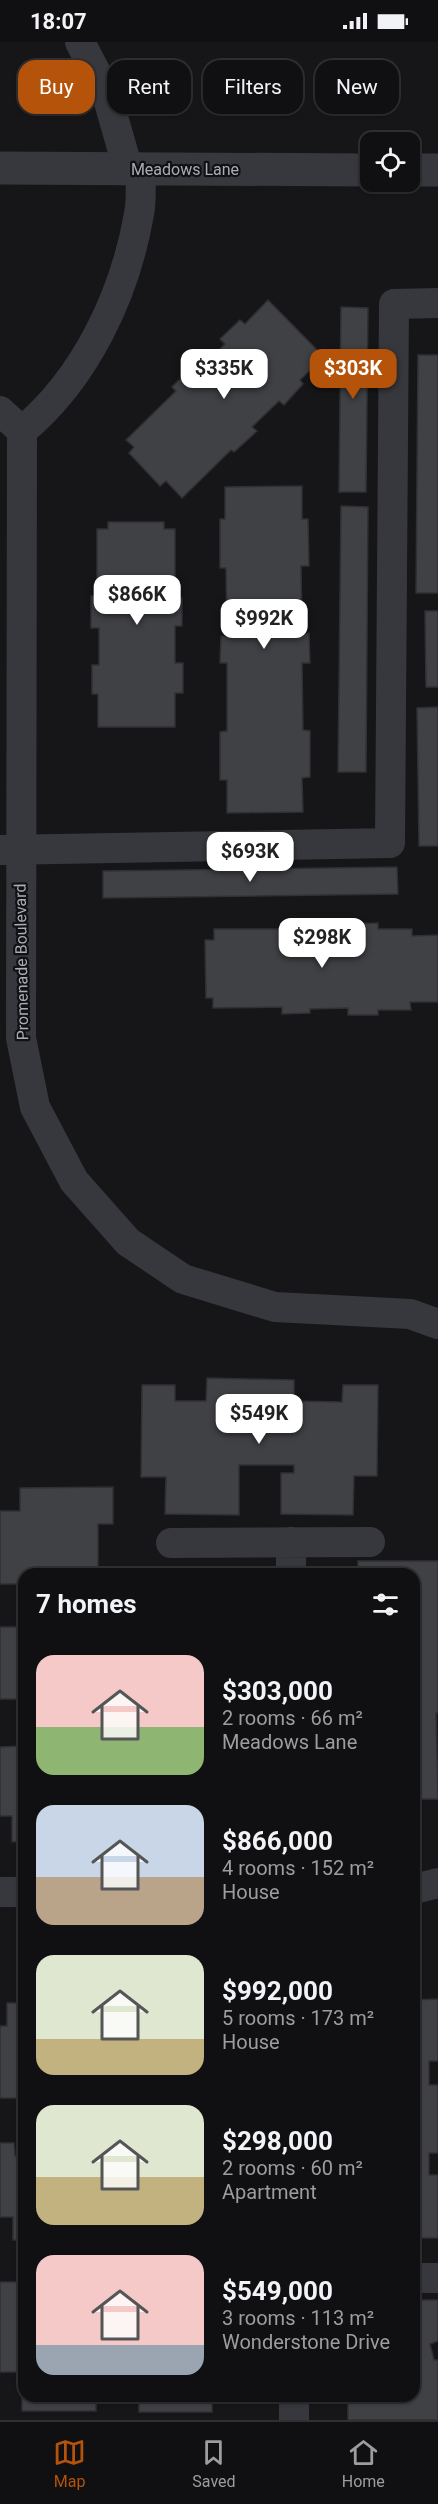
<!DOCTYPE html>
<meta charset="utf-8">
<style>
body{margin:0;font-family:Roboto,sans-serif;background:#19191b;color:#f1f3f6;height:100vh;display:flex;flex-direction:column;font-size:22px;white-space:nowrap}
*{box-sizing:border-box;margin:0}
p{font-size:20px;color:#9c9d9f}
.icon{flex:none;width:33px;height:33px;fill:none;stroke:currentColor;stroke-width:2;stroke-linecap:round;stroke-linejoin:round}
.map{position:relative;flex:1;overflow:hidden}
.details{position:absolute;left:18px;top:1526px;width:402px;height:834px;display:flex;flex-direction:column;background:#101012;border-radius:18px;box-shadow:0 2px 4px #0004,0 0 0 2px #303032}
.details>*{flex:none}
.guide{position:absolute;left:18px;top:18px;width:402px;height:54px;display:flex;gap:12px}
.tools{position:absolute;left:360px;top:90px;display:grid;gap:12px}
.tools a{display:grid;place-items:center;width:60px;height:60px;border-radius:12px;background:#101012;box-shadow:0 2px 4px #0004,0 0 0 2px #303032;font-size:30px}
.price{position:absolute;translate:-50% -51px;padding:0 14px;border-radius:12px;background:#fff;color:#222;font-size:20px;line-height:39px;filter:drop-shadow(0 2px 3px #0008)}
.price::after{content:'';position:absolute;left:50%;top:36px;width:18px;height:14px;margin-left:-9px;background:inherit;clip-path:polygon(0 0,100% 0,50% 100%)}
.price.active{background:#b45309;color:#fff}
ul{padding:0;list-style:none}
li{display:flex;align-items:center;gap:18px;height:150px;padding:0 18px}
li span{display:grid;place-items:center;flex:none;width:168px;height:120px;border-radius:18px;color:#555}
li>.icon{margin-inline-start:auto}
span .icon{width:72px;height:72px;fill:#fffc;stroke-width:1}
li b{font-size:26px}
h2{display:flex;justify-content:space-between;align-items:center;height:72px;padding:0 18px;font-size:26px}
.pill{padding:0 21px;border-radius:18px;background:#101012;box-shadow:0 2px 4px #0004,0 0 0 2px #303032;font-size:21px;line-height:54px}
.pill.active{background:#b45309;color:#fff}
.status{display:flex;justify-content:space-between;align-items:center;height:42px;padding:0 30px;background:#101012;direction:ltr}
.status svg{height:16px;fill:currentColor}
.menu{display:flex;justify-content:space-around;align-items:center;height:84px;border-top:2px solid #303032;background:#101012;font-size:16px;color:#9c9d9f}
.menu a{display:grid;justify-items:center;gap:3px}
.menu .active{color:#b45309}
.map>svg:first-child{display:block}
.building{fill:#404145;stroke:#303034;stroke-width:1.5}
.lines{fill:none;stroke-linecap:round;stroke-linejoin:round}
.minor{stroke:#37383d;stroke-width:30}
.tertiary{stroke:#37383d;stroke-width:33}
.labels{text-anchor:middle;stroke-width:4.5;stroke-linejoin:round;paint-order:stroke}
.street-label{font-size:16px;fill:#a8adb8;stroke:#111113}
</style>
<div class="status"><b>18:07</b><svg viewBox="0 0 49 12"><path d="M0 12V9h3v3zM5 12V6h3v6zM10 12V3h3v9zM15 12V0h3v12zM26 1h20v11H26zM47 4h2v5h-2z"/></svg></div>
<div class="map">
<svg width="438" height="2378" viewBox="0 0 438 2378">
<rect width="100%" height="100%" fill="#161618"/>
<path class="building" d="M 268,258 L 324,315 L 300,338 L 303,342 L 284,363 L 279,359 L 252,385 L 257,389 L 234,410 L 231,408 L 182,456 L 166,439 L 160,444 L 129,411 L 134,405 L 126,398 L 176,349 L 172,345 L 192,325 L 197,329 L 225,302 L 220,297 L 240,278 L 245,282 Z
M 341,265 L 368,266 L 366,450 L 339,450 Z
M 418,313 L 438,313 L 438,551 L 416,551 Z
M 302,444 L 302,477 L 308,477 L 309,524 L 301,524 L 302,592 L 309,591 L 310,621 L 302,621 L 303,688 L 310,689 L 310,735 L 302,736 L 303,770 L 227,771 L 227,738 L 220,738 L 220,690 L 227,689 L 227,621 L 220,621 L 221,594 L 227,594 L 226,526 L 220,526 L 220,477 L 225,477 L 225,445 Z
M 341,464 L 368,465 L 366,730 L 338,730 Z
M 108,480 L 164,480 L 164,487 L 175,487 L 175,556 L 182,556 L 182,584 L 175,584 L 175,621 L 183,621 L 183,651 L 175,651 L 175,685 L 98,685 L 98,652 L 92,652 L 92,623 L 99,623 L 99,586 L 91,586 L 91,554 L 97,554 L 97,487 L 108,487 Z
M 425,569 L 438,569 L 438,645 L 426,645 Z
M 438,665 L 438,804 L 419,804 L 417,666 Z
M 397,825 L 398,852 L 103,856 L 103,829 Z
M 309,881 L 309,889 L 349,889 L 348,882 L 378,881 L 378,887 L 412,887 L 412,894 L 438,893 L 438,960 L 410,960 L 411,968 L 378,968 L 378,973 L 348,973 L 348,966 L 310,967 L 310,971 L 282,972 L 282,965 L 213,966 L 213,956 L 206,956 L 205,898 L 214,898 L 214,887 L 282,887 L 282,882 Z
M 207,1336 L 294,1338 L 294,1359 L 342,1360 L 343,1343 L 378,1343 L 377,1434 L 354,1434 L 353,1473 L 281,1472 L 281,1431 L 294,1431 L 294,1423 L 239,1423 L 239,1473 L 165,1472 L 166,1435 L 141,1435 L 142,1343 L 175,1343 L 175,1359 L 206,1359 Z
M 113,1445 L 113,1482 L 98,1482 L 98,1530 L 109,1532 L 24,1532 L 24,1542 L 0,1542 L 0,1469 L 20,1469 L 20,1446 Z
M 358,1519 L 438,1519 L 438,1671 L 436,1671 L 438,1757 L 414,1757 L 414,1532 L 358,1532 Z
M 0,1585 L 20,1585 L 20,1597 L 24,1597 L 24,1657 L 0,1657 Z
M 24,1704 L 24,1799 L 12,1800 L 12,1774 L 0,1774 L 0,1705 Z
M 438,1957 L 438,2019 L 429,2019 L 429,2043 L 438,2043 L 438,2111 L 429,2111 L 429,2133 L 438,2133 L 438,2196 L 414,2196 L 414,1958 Z
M 7,1961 L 24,1961 L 24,2056 L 0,2056 L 0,1984 L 7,1984 Z
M 0,2101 L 14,2101 L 15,2114 L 24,2114 L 24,2198 L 13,2198 L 13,2175 L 0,2175 Z
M 0,2240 L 24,2240 L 24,2354 L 96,2354 L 96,2369 L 22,2369 L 22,2330 L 0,2330 Z
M 414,2258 L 438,2258 L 438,2299 L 430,2302 L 434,2318 L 438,2318 L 438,2378 L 348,2378 L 348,2354 L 414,2354 Z
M 139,2354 L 212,2354 L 212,2370 L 139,2370 Z"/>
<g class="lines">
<path class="minor" d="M 80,0 L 106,50 L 128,127
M 0,369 L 22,389
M 22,389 L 21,996 L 35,1065 L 74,1139 L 128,1200 L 183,1237 L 275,1265 L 410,1272 L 438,1282
M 22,389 C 85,337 125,253 139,172 C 142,158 140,142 141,127
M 0,808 L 390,801 L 394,262 L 438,261
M 291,1500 L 291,1532
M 171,1501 L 370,1500
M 414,1847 L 438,1841
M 0,1850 L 24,1850
M 414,2236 L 438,2236
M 294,2354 L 294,2378"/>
<path class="tertiary" d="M 0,126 L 370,128
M 410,128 L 438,128"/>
</g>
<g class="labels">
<g class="street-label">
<text x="185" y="133">Meadows Lane</text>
<text transform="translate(21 920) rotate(-91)" y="6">Promenade Boulevard</text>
</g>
</g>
</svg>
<div class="tools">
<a><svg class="icon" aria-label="locate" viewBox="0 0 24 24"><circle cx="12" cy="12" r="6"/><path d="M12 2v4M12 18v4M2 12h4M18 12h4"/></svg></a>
</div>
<b class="price" style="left:224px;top:358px">$335K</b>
<b class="price active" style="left:353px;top:358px">$303K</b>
<b class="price" style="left:137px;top:584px">$866K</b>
<b class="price" style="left:264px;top:608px">$992K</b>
<b class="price" style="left:250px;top:841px">$693K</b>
<b class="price" style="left:322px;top:927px">$298K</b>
<b class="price" style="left:259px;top:1403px">$549K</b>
<div class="guide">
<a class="pill active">Buy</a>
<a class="pill">Rent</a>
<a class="pill">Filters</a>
<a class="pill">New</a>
</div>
<section class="details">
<h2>7 homes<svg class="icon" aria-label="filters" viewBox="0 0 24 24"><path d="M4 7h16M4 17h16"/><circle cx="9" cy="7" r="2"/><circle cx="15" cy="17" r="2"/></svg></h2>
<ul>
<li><span style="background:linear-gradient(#f6c9c9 60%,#8fb573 0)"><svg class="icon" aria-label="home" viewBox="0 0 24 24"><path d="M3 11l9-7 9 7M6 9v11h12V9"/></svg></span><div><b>$303,000</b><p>2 rooms · 66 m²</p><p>Meadows Lane</p></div></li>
<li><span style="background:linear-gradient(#c9d6e8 60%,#b9a48a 0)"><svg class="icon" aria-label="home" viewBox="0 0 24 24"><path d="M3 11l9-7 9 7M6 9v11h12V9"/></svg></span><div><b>$866,000</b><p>4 rooms · 152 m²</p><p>House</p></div></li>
<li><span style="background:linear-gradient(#dfe7d0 70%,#c2b280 0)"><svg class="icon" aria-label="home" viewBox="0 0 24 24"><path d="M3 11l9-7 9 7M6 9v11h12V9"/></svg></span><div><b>$992,000</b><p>5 rooms · 173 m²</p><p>House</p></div></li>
<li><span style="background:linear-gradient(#dfe7d0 60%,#c2b280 0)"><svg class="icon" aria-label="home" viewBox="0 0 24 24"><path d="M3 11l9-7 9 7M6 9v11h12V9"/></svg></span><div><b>$298,000</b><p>2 rooms · 60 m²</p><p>Apartment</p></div></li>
<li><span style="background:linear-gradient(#f6c9c9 75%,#9aa5b1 0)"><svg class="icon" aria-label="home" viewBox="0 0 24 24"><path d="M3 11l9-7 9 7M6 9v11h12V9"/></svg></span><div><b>$549,000</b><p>3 rooms · 113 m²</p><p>Wonderstone Drive</p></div></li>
</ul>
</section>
</div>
<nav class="menu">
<a class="active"><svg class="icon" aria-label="map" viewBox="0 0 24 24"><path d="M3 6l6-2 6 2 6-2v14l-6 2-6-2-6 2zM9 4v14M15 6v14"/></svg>Map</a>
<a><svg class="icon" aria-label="saved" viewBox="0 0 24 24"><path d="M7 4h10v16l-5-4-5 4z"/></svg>Saved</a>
<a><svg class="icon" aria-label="home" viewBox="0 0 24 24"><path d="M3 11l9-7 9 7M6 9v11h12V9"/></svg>Home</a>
</nav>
